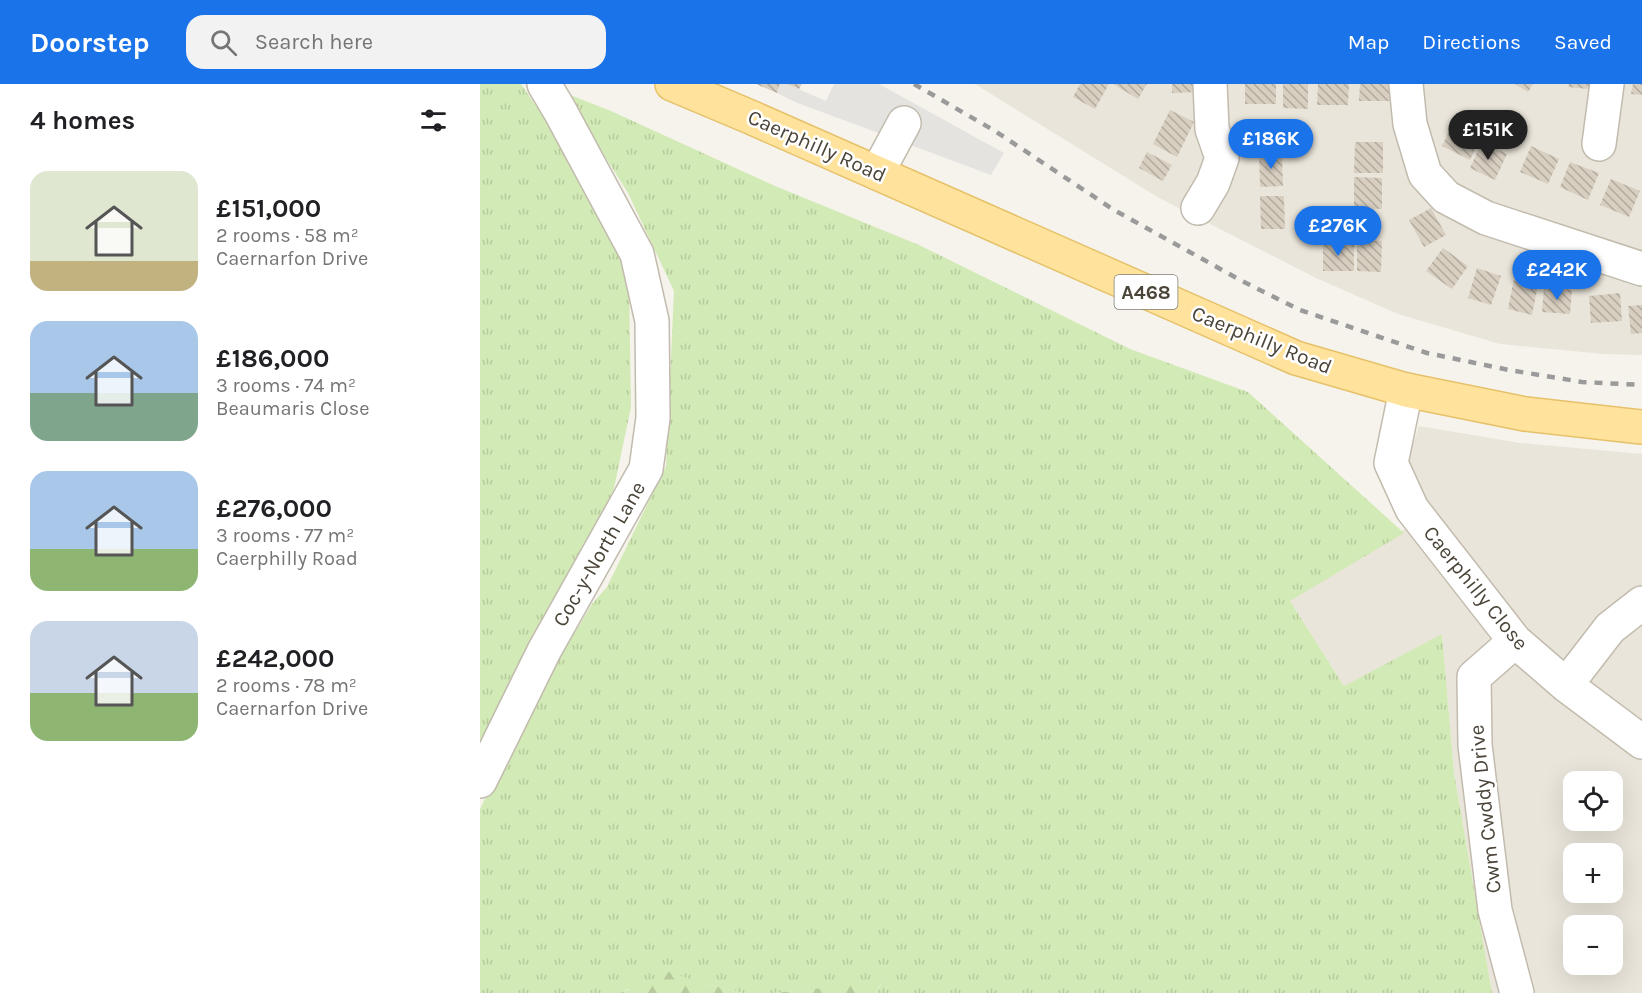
<!DOCTYPE html>
<meta charset="utf-8">
<style>
body{margin:0;font-family:Karla,sans-serif;background:#f2f2f2;color:#202124;height:100vh;display:flex;flex-direction:column;font-size:22px;white-space:nowrap}
*{box-sizing:border-box;margin:0}
p{font-size:20px;color:#757577}
.icon{flex:none;width:33px;height:33px;fill:none;stroke:currentColor;stroke-width:2;stroke-linecap:round;stroke-linejoin:round}
.map{position:relative;flex:1;overflow:hidden}
.drawer{display:flex;flex-direction:column;background:#fff;width:480px}
.drawer>*{flex:none}
.tools{position:absolute;left:1083px;top:687px;display:grid;gap:12px}
.tools a{display:grid;place-items:center;width:60px;height:60px;border-radius:12px;background:#fff;box-shadow:0 6px 24px #0002;font-size:30px}
.price{position:absolute;translate:-50% -51px;padding:0 14px;border-radius:21px;background:#1a73e8;color:#fff;font-size:20px;line-height:39px;filter:drop-shadow(0 2px 3px #0008)}
.price::after{content:'';position:absolute;left:50%;top:36px;width:18px;height:14px;margin-left:-9px;background:inherit;clip-path:polygon(0 0,100% 0,50% 100%)}
.price.selected{background:#222;color:#fff}
ul{padding:0;list-style:none}
li{display:flex;align-items:center;gap:18px;height:150px;padding:0 30px}
li span{display:grid;place-items:center;flex:none;width:168px;height:120px;border-radius:18px;color:#555}
li>.icon{margin-inline-start:auto}
span .icon{width:72px;height:72px;fill:#fffc;stroke-width:1}
li b{font-size:26px}
h2{display:flex;justify-content:space-between;align-items:center;height:72px;padding:0 30px;font-size:26px}
header{display:flex;align-items:center;gap:36px;box-sizing:border-box;height:84px;padding:0 30px;background:#1a73e8;color:#fff}
header strong{font-size:28px}
nav{display:flex;gap:33px;margin-inline-start:auto;font-size:21px}
.search{width:420px;height:54px;background:#f2f2f2;display:flex;align-items:center;gap:15px;box-sizing:border-box;padding:0 21px;border-radius:18px;color:#757577;font-size:22px}
main{display:flex;flex:1;min-height:0}
.map>svg:first-child{display:block}
.residential{fill:#eae5da;fill-rule:evenodd}
.grass{fill:url(#grass-tufts)}
.forest{fill:url(#forest-firs)}
.parking{fill:#e5e3e0}
.building{fill:url(#building-back-hatch)}
.lines{fill:none;stroke-linecap:round;stroke-linejoin:round}
.minor-casing{stroke:#c2bbae;stroke-width:36}
.major-casing{stroke:#e6c16a;stroke-width:36}
.minor{stroke:#fff;stroke-width:33}
.major{stroke:#ffe39c;stroke-width:33}
.rail{stroke:#9a9a9a;stroke-width:4.5;stroke-dasharray:8 8;stroke-linecap:butt}
.labels{text-anchor:middle;stroke-width:5;stroke-linejoin:round;paint-order:stroke}
.shield{fill:#fff;stroke:#817c74;stroke-width:1.5}
.shield-label{font-size:20px;font-weight:bold;fill:#4b4439}
.street-label{font-size:21px;fill:#4b4439;stroke:#fff}
</style>
<header>
<strong>Doorstep</strong>
<div class="search"><svg class="icon" aria-label="search" viewBox="0 0 24 24"><circle cx="10" cy="10" r="6"/><path d="M15 15l6 6"/></svg>Search here</div>
<nav><a>Map</a><a>Directions</a><a>Saved</a></nav>
</header>
<main>
<section class="drawer">
<h2>4 homes<svg class="icon" aria-label="filters" viewBox="0 0 24 24"><path d="M4 7h16M4 17h16"/><circle cx="9" cy="7" r="2"/><circle cx="15" cy="17" r="2"/></svg></h2>
<ul>
<li><span style="background:linear-gradient(#dfe7d0 75%,#c2b280 0)"><svg class="icon" aria-label="home" viewBox="0 0 24 24"><path d="M3 11l9-7 9 7M6 9v11h12V9"/></svg></span><div><b>£151,000</b><p>2 rooms · 58 m²</p><p>Caernarfon Drive</p></div></li>
<li><span style="background:linear-gradient(#a9c7e8 60%,#7fa58c 0)"><svg class="icon" aria-label="home" viewBox="0 0 24 24"><path d="M3 11l9-7 9 7M6 9v11h12V9"/></svg></span><div><b>£186,000</b><p>3 rooms · 74 m²</p><p>Beaumaris Close</p></div></li>
<li><span style="background:linear-gradient(#a9c7e8 65%,#8fb573 0)"><svg class="icon" aria-label="home" viewBox="0 0 24 24"><path d="M3 11l9-7 9 7M6 9v11h12V9"/></svg></span><div><b>£276,000</b><p>3 rooms · 77 m²</p><p>Caerphilly Road</p></div></li>
<li><span style="background:linear-gradient(#c9d6e8 60%,#8fb573 0)"><svg class="icon" aria-label="home" viewBox="0 0 24 24"><path d="M3 11l9-7 9 7M6 9v11h12V9"/></svg></span><div><b>£242,000</b><p>2 rooms · 78 m²</p><p>Caernarfon Drive</p></div></li>
</ul>
</section>
<div class="map">
<svg width="1162" height="909" viewBox="0 0 1162 909">
<defs>
<pattern id="grass-tufts" width="24" height="20" patternUnits="userSpaceOnUse" patternTransform="scale(1.5)"><rect width="24" height="20" fill="#d2eab5"/><path d="M3 7l-1-3M5 7V3M7 7l1-3M15 17l-1-3M17 17v-4M19 17l1-3" fill="none" stroke="#b6ca9c"/></pattern>
<pattern id="forest-firs" width="22" height="20" patternUnits="userSpaceOnUse" patternTransform="scale(1.5)"><rect width="22" height="20" fill="#d2eab5"/><path d="M5 1l3.5 6h-7zM16 11l3.5 6h-7z" fill="#b6ca9c"/></pattern>
<pattern id="building-back-hatch" width="6" height="6" patternUnits="userSpaceOnUse" patternTransform="scale(1.5)"><rect width="6" height="6" fill="#d8cfc1"/><path d="M-1 5l2 2M0 0l6 6M5-1l2 2" fill="none" stroke="#b1aa9e"/></pattern>
</defs>
<rect width="100%" height="100%" fill="#f6f3ec"/>
<path class="residential" d="M 495,0 L 1162,0 L 1162,271 L 1123,270 L 1020,260 L 918,230 L 836,194 L 679,114 Z
M 939,342 L 1040,359 L 1162,370 L 1162,909 L 1012,909 L 974,689 L 962,551 L 864,602 L 810,517 L 954,427 L 925,384 ZM 1094,698 L 1132,698 L 1132,736 L 1094,736 ZM 1094,770 L 1132,770 L 1132,808 L 1094,808 ZM 1094,842 L 1132,842 L 1132,880 L 1094,880 Z"/>
<path class="grass" d="M 0,0 L 41,0 L 93,76 L 132,150 L 149,201 L 151,323 L 134,404 L 105,475 L 0,668 Z
M 85,9 L 131,27 L 295,102 L 439,161 L 650,265 L 768,308 L 924,449 L 810,517 L 864,602 L 962,550 L 974,689 L 1012,909 L 395,909 L 402,899 L 294,909 L 263,909 L 226,900 L 148,905 L 140,909 L 0,909 L 0,725 L 45,632 L 112,520 L 127,503 L 186,382 L 194,207 L 148,109 Z"/>
<path class="forest" d="M 189,888 L 226,900 L 263,909 L 140,909 Z
M 402,898 L 395,909 L 294,909 Z"/>
<path class="parking" d="M 300,0 L 307,0 L 346,17 L 354,0 L 399,0 L 524,69 L 511,91 L 315,18 L 297,9 Z"/>
<path class="building" d="M 276,0 L 300,0 L 297,9 Z
M 307,0 L 322,0 L 319,5 Z
M 600,0 L 629,0 L 615,25 L 593,13 Z
M 633,0 L 667,0 L 658,15 Z
M 692,0 L 717,0 L 717,8 L 692,9 Z
M 765,0 L 796,0 L 796,20 L 765,20 Z
M 803,0 L 828,0 L 828,25 L 803,24 Z
M 838,0 L 869,0 L 868,21 L 837,21 Z
M 880,0 L 911,0 L 911,17 L 879,17 Z
M 1035,0 L 1053,0 L 1048,8 Z
M 1089,0 L 1120,0 L 1119,6 L 1088,3 Z
M 1153,0 L 1162,0 L 1162,11 L 1151,10 Z
M 690,26 L 714,38 L 697,73 L 673,60 Z
M 974,37 L 1002,50 L 990,76 L 962,62 Z
M 875,58 L 903,58 L 903,89 L 874,89 Z
M 1002,58 L 1027,70 L 1015,96 L 990,84 Z
M 1051,62 L 1079,75 L 1068,100 L 1040,88 Z
M 667,68 L 692,81 L 683,97 L 659,84 Z
M 802,69 L 803,102 L 780,103 L 779,70 Z
M 1090,78 L 1119,89 L 1108,116 L 1080,103 Z
M 874,93 L 902,94 L 902,125 L 874,124 Z
M 1131,95 L 1160,107 L 1149,133 L 1120,121 Z
M 780,112 L 804,112 L 805,145 L 781,145 Z
M 951,124 L 966,151 L 944,163 L 929,136 Z
M 877,156 L 902,157 L 901,188 L 877,187 Z
M 843,159 L 874,159 L 874,187 L 843,187 Z
M 963,164 L 988,182 L 972,205 L 946,187 Z
M 997,184 L 1021,192 L 1011,221 L 988,214 Z
M 1034,195 L 1058,201 L 1052,231 L 1028,225 Z
M 1064,203 L 1092,206 L 1090,230 L 1062,228 Z
M 1140,209 L 1142,237 L 1111,239 L 1109,212 Z
M 1162,221 L 1162,249 L 1151,250 L 1148,222 Z"/>
<g class="lines">
<g class="minor-casing">
<path id="minor" d="M 926,0 L 930,40 L 945,90 L 966,113 L 1006,134 L 1162,185
M 1119,60 L 1127,0
M 397,89 L 424,39
M 718,124 L 733,99 L 742,74 L 732,45 L 730,0
M 926,306 L 911,379 L 932,425 L 1035,557 L 1086,601 L 1162,658
M 1035,557 L 994,593 L 995,661 L 1015,826 L 1037,909
M 1086,601 L 1130,544 L 1162,519
M 0,697 L 64,567 L 166,385 L 173,334 L 172,237 L 157,170 L 80,27 L 64,0"/>
</g>
<g class="major-casing">
<path id="major" d="M 192,0 L 268,32 L 816,274 L 926,306 L 1045,330 L 1162,343"/>
</g>
<use href="#minor" class="minor"/>
<use href="#major" class="major"/>
<path class="rail" d="M 434,0 L 515,47 L 634,126 L 762,197 L 820,226 L 947,269 L 1029,286 L 1102,298 L 1162,301"/>
</g>
<g class="labels">
<rect class="shield" x="634.5" y="191" width="63" height="34" rx="4.5"/>
<g class="shield-label">
<text x="666" y="215">A468</text>
</g>
<g class="street-label">
<text transform="translate(337 62) rotate(24)" y="7">Caerphilly Road</text>
<text transform="translate(782 256) rotate(22)" y="7">Caerphilly Road</text>
<text transform="translate(119 470) rotate(-60)" y="7">Coc-y-North Lane</text>
<text transform="translate(996 504) rotate(51)" y="7">Caerphilly Close</text>
<text transform="translate(1005 725) rotate(-96)" y="7">Cwm Cwddy Drive</text>
</g>
</g>
</svg>
<div class="tools">
<a><svg class="icon" aria-label="locate" viewBox="0 0 24 24"><circle cx="12" cy="12" r="6"/><path d="M12 2v4M12 18v4M2 12h4M18 12h4"/></svg></a>
<a>+</a>
<a>−</a>
</div>
<b class="price selected" style="left:1008px;top:77px">£151K</b>
<b class="price" style="left:791px;top:86px">£186K</b>
<b class="price" style="left:858px;top:173px">£276K</b>
<b class="price" style="left:1077px;top:217px">£242K</b>
</div>
</main>
